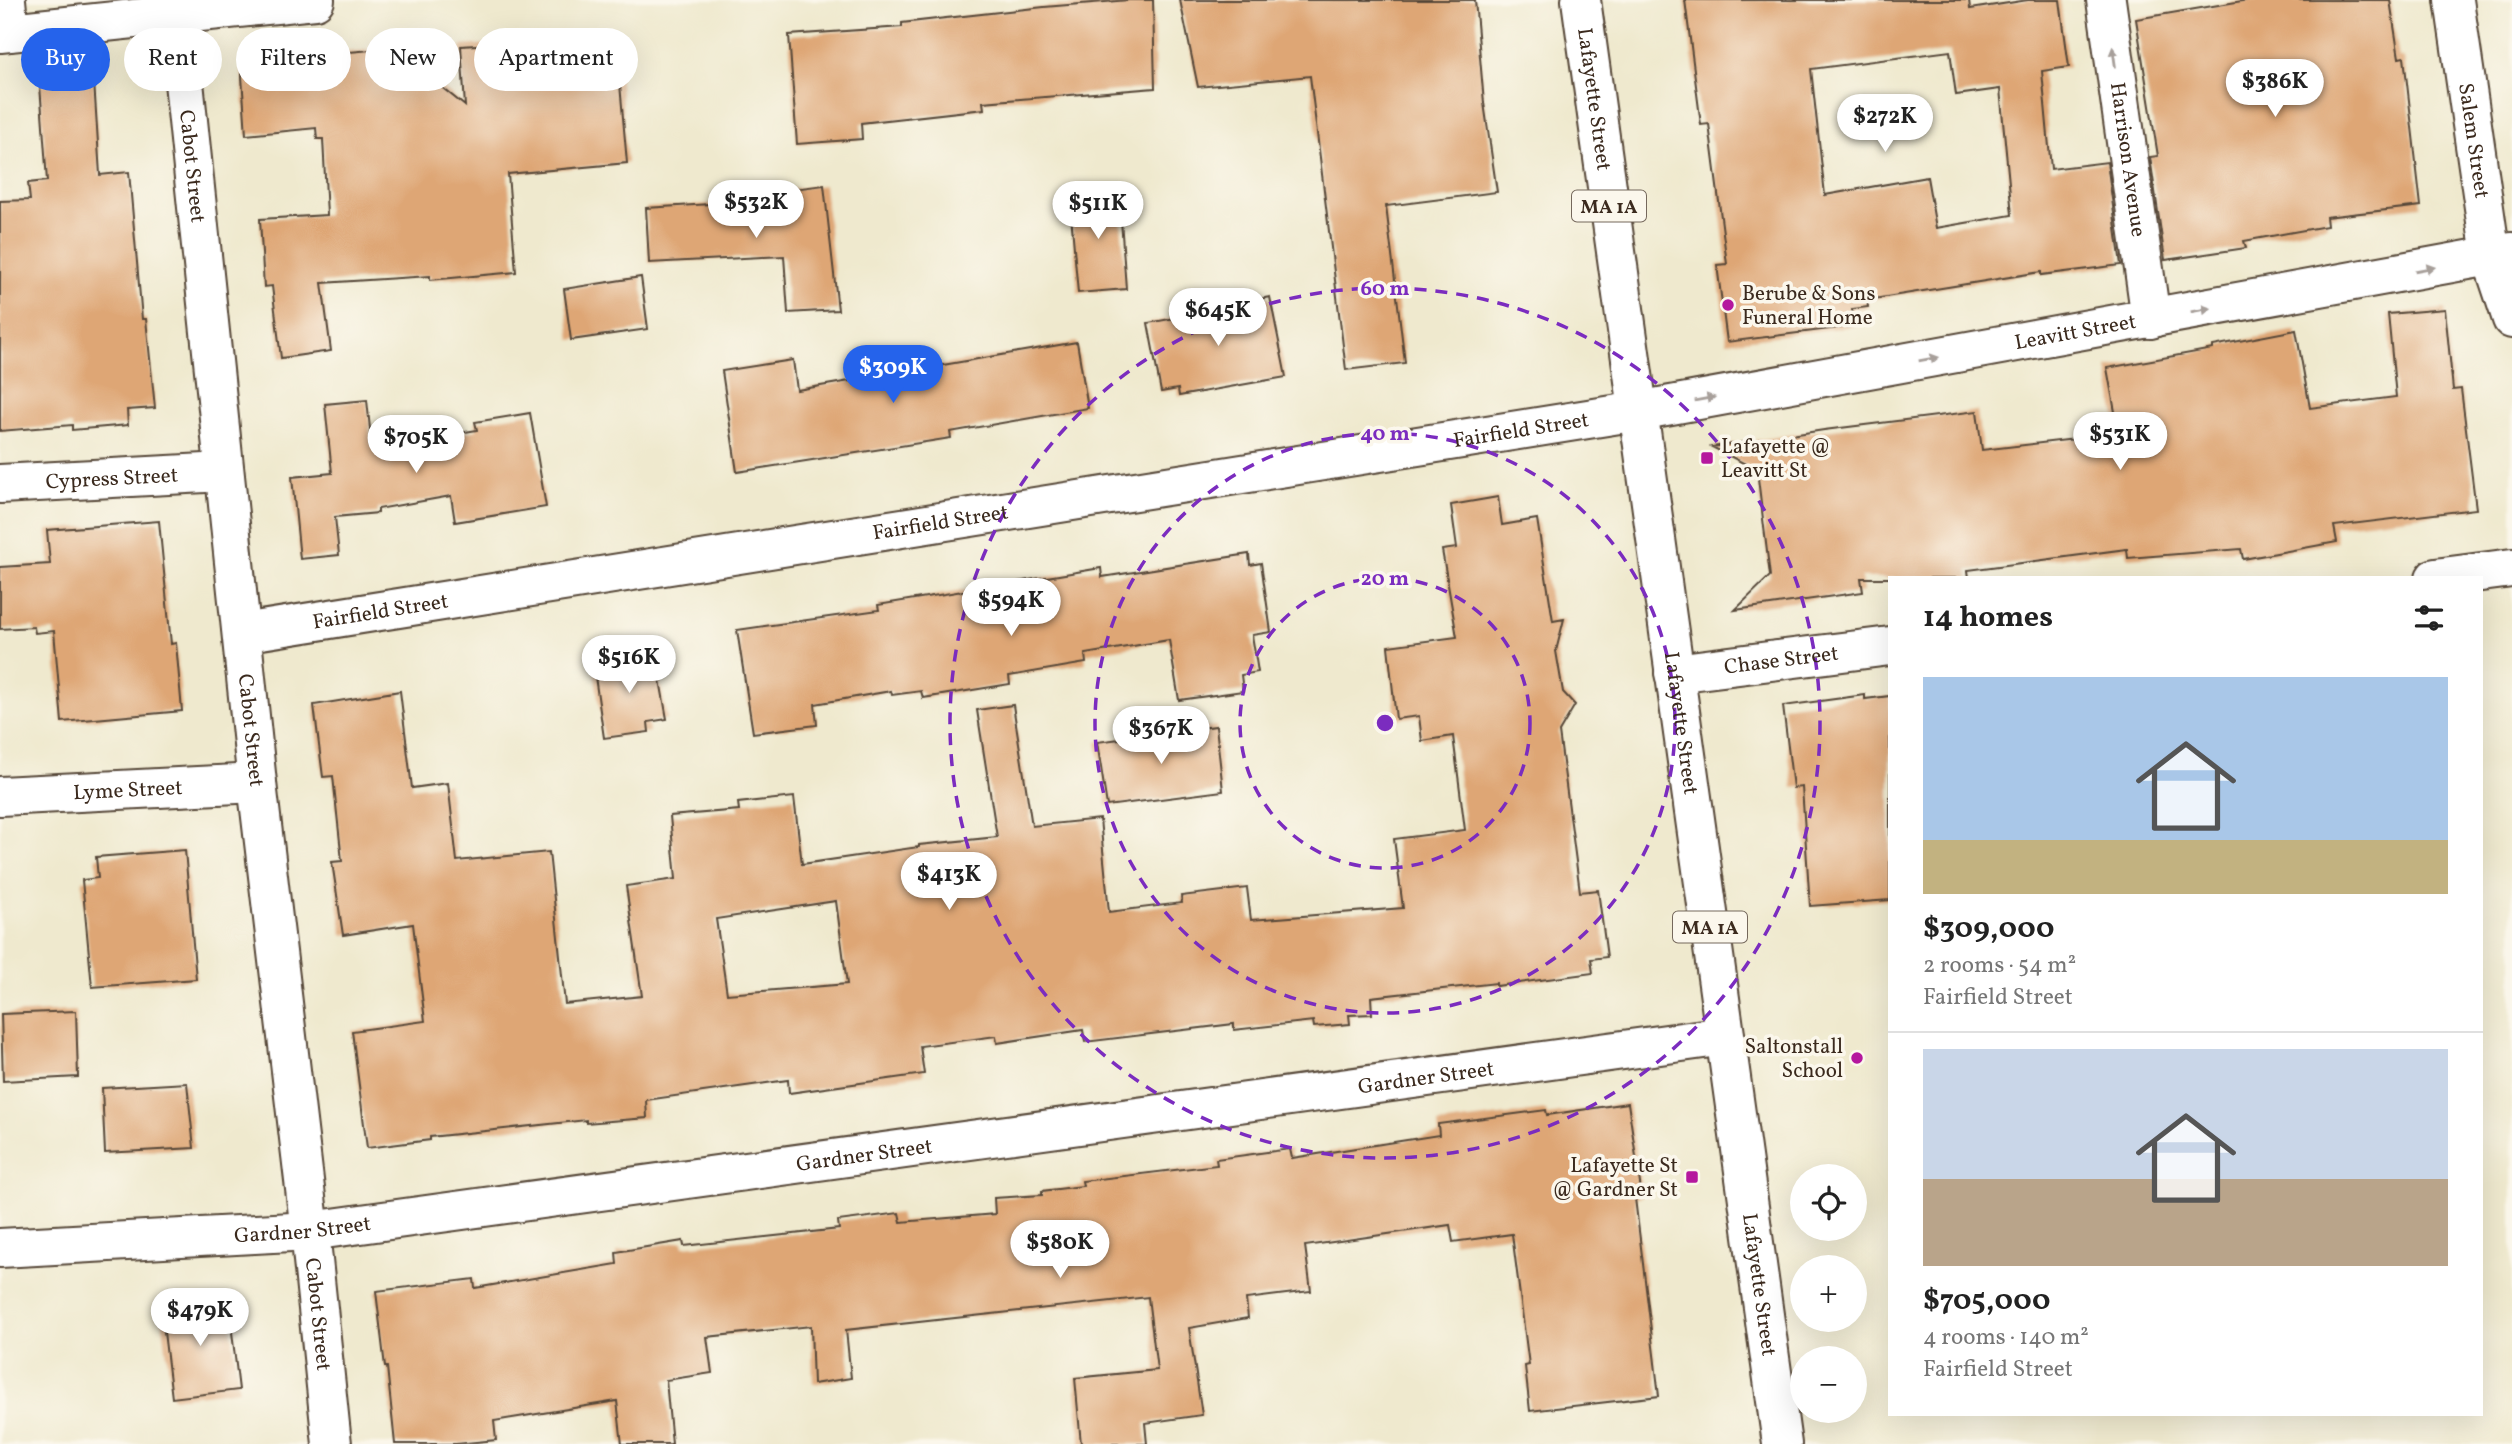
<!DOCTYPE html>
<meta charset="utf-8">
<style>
body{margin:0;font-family:Vollkorn,serif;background:#f2f2f2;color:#222;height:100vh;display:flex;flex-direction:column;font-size:26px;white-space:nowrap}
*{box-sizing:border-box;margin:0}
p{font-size:23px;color:#767676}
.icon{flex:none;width:38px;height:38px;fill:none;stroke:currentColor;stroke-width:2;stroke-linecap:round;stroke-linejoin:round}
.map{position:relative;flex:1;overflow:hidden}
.panel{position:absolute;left:1888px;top:576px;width:595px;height:840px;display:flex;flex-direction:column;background:#fff;border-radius:0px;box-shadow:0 7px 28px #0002}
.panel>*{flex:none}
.banner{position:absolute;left:21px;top:28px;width:665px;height:63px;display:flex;gap:14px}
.buttons{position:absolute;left:1790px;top:1164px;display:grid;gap:14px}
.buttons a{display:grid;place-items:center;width:77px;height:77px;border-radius:50%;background:#fff;box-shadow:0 7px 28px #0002;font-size:35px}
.price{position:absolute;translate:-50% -60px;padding:0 16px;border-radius:24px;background:#fff;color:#222;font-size:23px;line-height:46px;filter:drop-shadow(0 2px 4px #0008)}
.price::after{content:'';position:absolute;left:50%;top:42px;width:21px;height:16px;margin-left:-10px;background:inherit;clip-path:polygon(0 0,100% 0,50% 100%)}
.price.selected{background:#2563eb;color:#fff}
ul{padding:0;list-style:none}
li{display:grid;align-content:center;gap:14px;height:371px;padding:0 35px}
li+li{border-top:2px solid #e0e0e0}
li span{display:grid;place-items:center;height:217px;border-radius:0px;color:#555}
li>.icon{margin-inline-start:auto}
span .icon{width:126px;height:126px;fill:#fffc;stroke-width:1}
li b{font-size:30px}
h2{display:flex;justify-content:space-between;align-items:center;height:84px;padding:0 35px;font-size:30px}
.chip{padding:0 24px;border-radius:32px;background:#fff;box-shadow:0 7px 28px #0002;font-size:24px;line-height:63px}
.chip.selected{background:#2563eb;color:#fff}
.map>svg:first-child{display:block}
.building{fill:#dea675;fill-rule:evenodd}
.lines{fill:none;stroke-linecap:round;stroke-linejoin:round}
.minor-casing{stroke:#564738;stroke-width:42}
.highway-casing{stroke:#564738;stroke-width:42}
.minor{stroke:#fff;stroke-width:38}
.highway{stroke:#fff;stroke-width:38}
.oneway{fill:#a79f9a}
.ring{fill:none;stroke:#7b2cbf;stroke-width:3.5;stroke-dasharray:12 9}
.poi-dot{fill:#b5179e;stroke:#fbf7ec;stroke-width:2.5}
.labels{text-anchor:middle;stroke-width:7;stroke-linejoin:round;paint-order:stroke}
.shield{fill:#fbf7ec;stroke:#75685c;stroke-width:2}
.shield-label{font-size:19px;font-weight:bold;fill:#3b2a1e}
.street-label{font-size:21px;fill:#3b2a1e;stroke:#fbf7ec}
.poi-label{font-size:21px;fill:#3b2a1e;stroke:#fbf7ec;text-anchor:start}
.centre{fill:#7b2cbf;stroke:#fbf7ec;stroke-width:3.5}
.ring-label{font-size:21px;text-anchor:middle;font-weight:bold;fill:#7b2cbf;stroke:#fbf7ec;stroke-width:7;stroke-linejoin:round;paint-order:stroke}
</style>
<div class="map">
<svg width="2512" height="1444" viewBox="0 0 2512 1444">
<rect width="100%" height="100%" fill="#fbf7ec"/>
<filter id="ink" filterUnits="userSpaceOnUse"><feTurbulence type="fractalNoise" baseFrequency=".0143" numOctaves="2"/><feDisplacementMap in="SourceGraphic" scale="14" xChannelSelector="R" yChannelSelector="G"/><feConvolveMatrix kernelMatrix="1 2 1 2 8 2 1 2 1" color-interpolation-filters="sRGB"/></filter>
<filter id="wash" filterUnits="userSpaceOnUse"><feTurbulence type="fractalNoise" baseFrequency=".00686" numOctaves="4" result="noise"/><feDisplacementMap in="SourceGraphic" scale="28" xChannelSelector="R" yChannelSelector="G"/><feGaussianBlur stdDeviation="1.57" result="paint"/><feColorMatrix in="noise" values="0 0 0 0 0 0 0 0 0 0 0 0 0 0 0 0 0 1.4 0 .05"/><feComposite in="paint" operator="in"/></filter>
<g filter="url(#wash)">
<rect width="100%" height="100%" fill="#efe9ce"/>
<g id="blocks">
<path class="building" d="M 1129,0 L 1153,0 L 1155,88 L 983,102 L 984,109 L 861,123 L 862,139 L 797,144 L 789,35 L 902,27 L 902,23 L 1044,7 Z
M 1180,0 L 1475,0 L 1484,103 L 1497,192 L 1386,206 L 1405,363 L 1346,370 L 1310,76 L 1198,87 Z
M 1685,0 L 1969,0 L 1970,9 L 2028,0 L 2060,0 L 2069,67 L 2042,71 L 2051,169 L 2107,162 L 2121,265 L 2041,275 L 2041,272 L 1867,300 L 1868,307 L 1852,309 L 1854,326 L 1727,342 L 1717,265 L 1727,264 L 1709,124 L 1701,125 ZM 1950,51 L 1956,95 L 2000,89 L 2012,215 L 1936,228 L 1927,177 L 1825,195 L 1811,69 Z
M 2248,0 L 2390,0 L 2399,58 L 2404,57 L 2421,206 L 2326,217 L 2327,226 L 2244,241 L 2246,248 L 2165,260 L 2150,157 L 2158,156 L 2136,19 Z
M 616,39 L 627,163 L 508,174 L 516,272 L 430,280 L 430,276 L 322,283 L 331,351 L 281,358 L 272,286 L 264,287 L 260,219 L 327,215 L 323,139 L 317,139 L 316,128 L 246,135 L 241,62 L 371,50 L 403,56 L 465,106 L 461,46 L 525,42 L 526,48 Z
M 94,81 L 100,175 L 129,172 L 142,319 L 146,319 L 155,408 L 127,410 L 128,425 L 72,430 L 72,425 L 0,431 L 0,201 L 30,200 L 28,183 L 47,181 L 40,85 Z
M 824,185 L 838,310 L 788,313 L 784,256 L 649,263 L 646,208 L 778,200 L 777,191 Z
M 1069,192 L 1119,192 L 1126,289 L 1078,293 Z
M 641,277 L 648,329 L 571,340 L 564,289 Z
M 1270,297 L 1286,377 L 1179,396 L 1178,389 L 1161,392 L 1148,323 L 1208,312 L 1208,309 Z
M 2445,309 L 2453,390 L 2461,389 L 2476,509 L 2334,526 L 2337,542 L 2243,559 L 2241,549 L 2128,558 L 2127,549 L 1968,570 L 1969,578 L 1861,578 L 1863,592 L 1735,610 L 1770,576 L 1757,470 L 1712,447 L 1824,430 L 1977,411 L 1982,450 L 2119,434 L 2107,368 L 2213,349 L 2213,346 L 2296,330 L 2310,408 L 2396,397 L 2388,314 Z
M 1077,342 L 1088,408 L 950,432 L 951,438 L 737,472 L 722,371 L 793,360 L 797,390 Z
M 367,400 L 372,448 L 477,430 L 475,422 L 530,413 L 546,507 L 455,522 L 451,496 L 378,509 L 378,513 L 335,517 L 339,555 L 300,559 L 292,477 L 332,473 L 325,404 Z
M 1498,497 L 1502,525 L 1537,519 L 1553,621 L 1564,619 L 1556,651 L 1563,692 L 1575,705 L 1559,732 L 1580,892 L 1598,890 L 1607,957 L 1591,959 L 1593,973 L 1496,986 L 1496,983 L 1371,997 L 1372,1014 L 1349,1015 L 1350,1024 L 1314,1027 L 1313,1021 L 1234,1030 L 1234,1024 L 1085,1042 L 1083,1030 L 997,1043 L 996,1036 L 920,1046 L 924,1074 L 789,1093 L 788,1080 L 646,1100 L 647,1118 L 586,1123 L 586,1120 L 430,1137 L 430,1140 L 367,1148 L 352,1031 L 425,1021 L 413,924 L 343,935 L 332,862 L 342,861 L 333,776 L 323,777 L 314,705 L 400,691 L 412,788 L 448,783 L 457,861 L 549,852 L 565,1004 L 642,996 L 626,886 L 676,879 L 670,816 L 739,810 L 738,803 L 794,797 L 802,864 L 919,847 L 919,845 L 997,837 L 977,710 L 1013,705 L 1032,826 L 1100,819 L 1109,912 L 1182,903 L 1181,896 L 1247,888 L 1251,920 L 1403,908 L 1394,839 L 1465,830 L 1453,736 L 1422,741 L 1419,716 L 1396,719 L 1388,646 L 1457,637 L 1442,550 L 1457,548 L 1451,505 ZM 836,901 L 847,984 L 727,994 L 716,919 Z
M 159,521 L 171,644 L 176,643 L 182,711 L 62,722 L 54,631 L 35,633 L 34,627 L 0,629 L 0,567 L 50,564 L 47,530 Z
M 1249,554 L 1250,565 L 1261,563 L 1271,632 L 1252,635 L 1258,672 L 1241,675 L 1243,691 L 1179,700 L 1169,640 L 1085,654 L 1086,663 L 1009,676 L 1010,684 L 923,698 L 921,691 L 892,695 L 891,691 L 815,704 L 817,725 L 753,733 L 737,630 L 879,610 L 878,605 L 1101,568 L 1102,577 Z
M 655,652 L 667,719 L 648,722 L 649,732 L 604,738 L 593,663 Z
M 1865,695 L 1865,699 L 1890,696 L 1890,900 L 1810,906 L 1802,787 L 1793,788 L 1783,706 Z
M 1216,726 L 1223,791 L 1107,806 L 1097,742 Z
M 185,850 L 196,979 L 92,987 L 82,880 L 98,878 L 96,857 Z
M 76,1011 L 78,1077 L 3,1081 L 1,1014 Z
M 187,1083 L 194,1148 L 105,1153 L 102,1088 Z
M 1628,1103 L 1642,1197 L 1635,1198 L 1659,1396 L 1530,1411 L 1525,1366 L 1529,1365 L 1512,1234 L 1453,1242 L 1450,1225 L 1305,1246 L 1311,1291 L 1246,1299 L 1248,1318 L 1189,1328 L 1202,1415 L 1145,1423 L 1147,1444 L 1081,1444 L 1075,1378 L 1157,1370 L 1148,1297 L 846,1330 L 851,1378 L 813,1384 L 811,1326 L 707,1337 L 712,1373 L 666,1380 L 672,1444 L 622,1444 L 617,1401 L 494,1421 L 496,1440 L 456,1444 L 395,1444 L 387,1367 L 385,1367 L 376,1291 L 474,1279 L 475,1288 L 617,1264 L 616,1252 L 683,1241 L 684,1246 L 839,1229 L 838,1221 L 899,1213 L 901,1222 L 995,1214 L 994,1198 L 1042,1195 L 1042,1191 L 1083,1186 L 1082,1181 L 1217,1165 L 1216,1159 L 1290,1149 L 1292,1158 L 1439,1135 L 1438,1124 L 1546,1110 L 1547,1115 Z
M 228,1299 L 239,1390 L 172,1398 L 161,1307 Z"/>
</g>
</g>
<g filter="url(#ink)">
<use href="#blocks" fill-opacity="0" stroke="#564738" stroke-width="2"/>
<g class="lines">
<g class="minor-casing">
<g id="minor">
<path d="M 6,0 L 9,32"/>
<path id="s1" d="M 2106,0 L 2151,319"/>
<path id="s2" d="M 2454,0 L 2491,256 L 2512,319"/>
<path id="s3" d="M 177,15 L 257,783 L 310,1231 L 332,1444"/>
<path d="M 0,33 L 315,0"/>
<path id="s4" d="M 0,484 L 224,472"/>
<path d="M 2435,578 L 2512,568"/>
<path id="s5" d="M 242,633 L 1638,411 L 2512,252"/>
<path id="s6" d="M 1674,673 L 1890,646"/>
<path id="s7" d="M 0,796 L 257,783"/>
<path id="s8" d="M 0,1248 L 310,1231 L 1725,1036"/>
</g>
</g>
<g class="highway-casing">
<g id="highway">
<path id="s9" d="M 1581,0 L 1782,1444"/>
</g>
</g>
<use href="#minor" class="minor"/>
<use href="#highway" class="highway"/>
</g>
<defs><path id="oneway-solid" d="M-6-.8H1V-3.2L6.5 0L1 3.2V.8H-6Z" transform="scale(1.75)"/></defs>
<g class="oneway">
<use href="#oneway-solid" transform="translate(2114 57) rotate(-98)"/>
<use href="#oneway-solid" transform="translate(2425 269) rotate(-10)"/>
<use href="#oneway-solid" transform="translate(2201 310) rotate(-10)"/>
<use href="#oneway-solid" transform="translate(1929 359) rotate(-10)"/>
<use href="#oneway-solid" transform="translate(1705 399) rotate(-10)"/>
</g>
</g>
<g class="ring">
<circle cx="1385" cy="723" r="145"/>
<circle cx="1385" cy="723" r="290"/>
<circle cx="1385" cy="723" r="435"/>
</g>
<g class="poi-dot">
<circle cx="1728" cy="305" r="7"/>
<rect x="1700" y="451" width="14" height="14" rx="3.5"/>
<circle cx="1857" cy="1058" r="7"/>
<rect x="1685" y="1170" width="14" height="14" rx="3.5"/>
</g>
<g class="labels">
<g class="shield">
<rect x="1572" y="190.5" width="74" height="31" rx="5"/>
<rect x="1673" y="911.5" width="74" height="31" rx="5"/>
</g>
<g class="shield-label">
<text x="1609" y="213">MA 1A</text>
<text x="1710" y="934">MA 1A</text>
</g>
<g class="street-label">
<text dy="7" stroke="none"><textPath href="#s9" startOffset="100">Lafayette Street</textPath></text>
<text dy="7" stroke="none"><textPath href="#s2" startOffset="142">Salem Street</textPath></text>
<text dy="7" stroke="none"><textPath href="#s1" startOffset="161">Harrison Avenue</textPath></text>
<text dy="7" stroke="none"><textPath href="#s3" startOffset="152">Cabot Street</textPath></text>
<text dy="7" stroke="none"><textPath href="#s5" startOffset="1858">Leavitt Street</textPath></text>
<text dy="7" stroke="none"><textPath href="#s5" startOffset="1295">Fairfield Street</textPath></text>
<text dy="7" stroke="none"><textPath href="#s4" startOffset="112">Cypress Street</textPath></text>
<text dy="7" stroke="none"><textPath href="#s5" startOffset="707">Fairfield Street</textPath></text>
<text dy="7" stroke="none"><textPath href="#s5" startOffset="140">Fairfield Street</textPath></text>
<text dy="7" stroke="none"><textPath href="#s6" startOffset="108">Chase Street</textPath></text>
<text dy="7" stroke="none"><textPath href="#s9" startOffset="730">Lafayette Street</textPath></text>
<text dy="7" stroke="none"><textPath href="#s3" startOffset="719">Cabot Street</textPath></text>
<text dy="7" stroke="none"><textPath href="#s7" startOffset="128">Lyme Street</textPath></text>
<text dy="7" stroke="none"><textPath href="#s8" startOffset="1437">Gardner Street</textPath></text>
<text dy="7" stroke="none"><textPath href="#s8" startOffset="870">Gardner Street</textPath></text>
<text dy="7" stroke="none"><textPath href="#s8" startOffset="303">Gardner Street</textPath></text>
<text dy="7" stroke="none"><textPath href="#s9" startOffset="1297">Lafayette Street</textPath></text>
<text dy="7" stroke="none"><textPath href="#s3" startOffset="1307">Cabot Street</textPath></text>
</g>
<g class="poi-label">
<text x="1742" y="300">Berube &amp; Sons<tspan x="1742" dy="24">Funeral Home</tspan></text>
<text x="1721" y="453">Lafayette @<tspan x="1721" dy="24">Leavitt St</tspan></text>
<text x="1843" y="1053" text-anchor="end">Saltonstall<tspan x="1843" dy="24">School</tspan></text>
<text x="1678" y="1172" text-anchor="end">Lafayette St<tspan x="1678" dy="24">@ Gardner St</tspan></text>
</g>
</g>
<circle cx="1385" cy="723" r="10" class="centre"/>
<g class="ring-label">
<text x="1385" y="295">60 m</text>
<text x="1385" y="440">40 m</text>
<text x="1385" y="585">20 m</text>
</g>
</svg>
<div class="buttons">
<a><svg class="icon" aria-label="locate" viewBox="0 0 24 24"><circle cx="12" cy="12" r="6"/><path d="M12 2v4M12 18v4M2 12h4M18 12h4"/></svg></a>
<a>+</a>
<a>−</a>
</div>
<b class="price" style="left:2275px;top:119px">$386K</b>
<b class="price" style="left:1885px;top:154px">$272K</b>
<b class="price" style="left:756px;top:240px">$532K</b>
<b class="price" style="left:1098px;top:241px">$511K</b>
<b class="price" style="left:1218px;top:348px">$645K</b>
<b class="price selected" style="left:893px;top:405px">$309K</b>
<b class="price" style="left:2120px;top:472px">$531K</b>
<b class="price" style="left:416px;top:475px">$705K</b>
<b class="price" style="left:1011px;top:638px">$594K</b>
<b class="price" style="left:629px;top:695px">$516K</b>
<b class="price" style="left:1161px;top:766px">$367K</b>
<b class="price" style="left:949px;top:912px">$413K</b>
<b class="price" style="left:1060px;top:1280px">$580K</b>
<b class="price" style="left:200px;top:1348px">$479K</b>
<div class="banner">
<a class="chip selected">Buy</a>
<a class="chip">Rent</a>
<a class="chip">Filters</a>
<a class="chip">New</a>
<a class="chip">Apartment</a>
</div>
<section class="panel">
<h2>14 homes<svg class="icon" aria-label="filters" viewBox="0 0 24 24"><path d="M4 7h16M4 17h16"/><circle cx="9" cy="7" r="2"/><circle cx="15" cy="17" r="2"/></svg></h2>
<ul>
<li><span style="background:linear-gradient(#a9c7e8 75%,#c2b280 0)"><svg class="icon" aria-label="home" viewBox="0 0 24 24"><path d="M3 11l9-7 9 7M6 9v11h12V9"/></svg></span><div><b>$309,000</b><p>2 rooms · 54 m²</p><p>Fairfield Street</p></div></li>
<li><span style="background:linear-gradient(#c9d6e8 60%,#b9a48a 0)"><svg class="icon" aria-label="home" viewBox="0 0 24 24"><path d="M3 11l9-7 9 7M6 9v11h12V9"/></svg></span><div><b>$705,000</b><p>4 rooms · 140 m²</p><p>Fairfield Street</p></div></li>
</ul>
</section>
</div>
